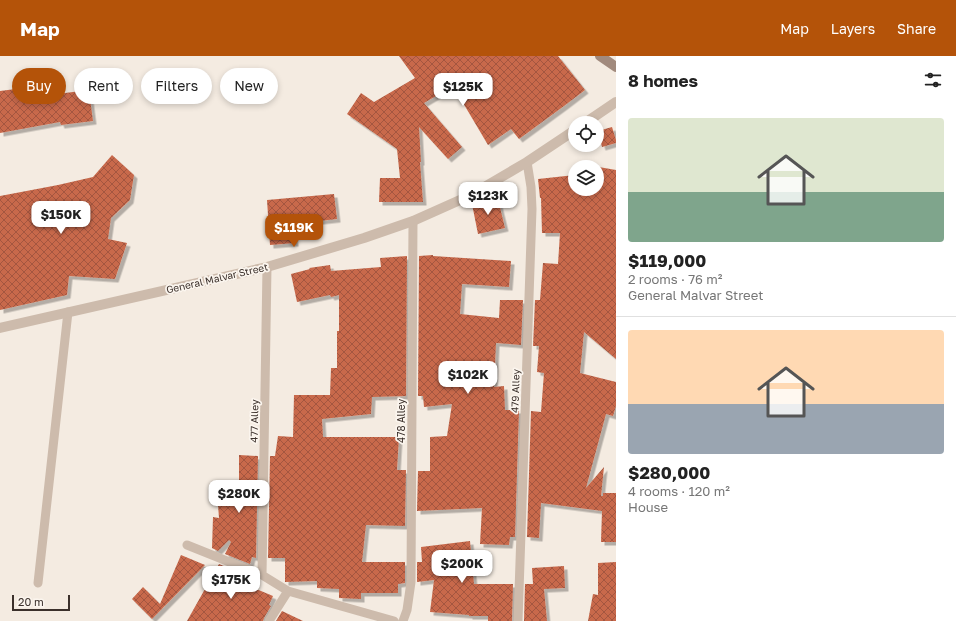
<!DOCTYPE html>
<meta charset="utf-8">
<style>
body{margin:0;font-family:"Golos Text",sans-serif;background:#f2f2f2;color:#222;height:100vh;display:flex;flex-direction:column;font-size:15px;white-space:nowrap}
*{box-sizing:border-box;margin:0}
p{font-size:13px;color:#767676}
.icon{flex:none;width:22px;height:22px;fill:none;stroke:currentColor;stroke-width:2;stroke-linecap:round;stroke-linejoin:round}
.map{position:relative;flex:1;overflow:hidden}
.drawer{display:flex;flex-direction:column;background:#fff;width:340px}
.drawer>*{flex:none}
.banner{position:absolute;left:12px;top:12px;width:380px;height:36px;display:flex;gap:8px}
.controls{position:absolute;left:568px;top:60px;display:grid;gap:8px}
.controls a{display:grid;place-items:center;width:36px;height:36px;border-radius:50%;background:#fff;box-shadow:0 2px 6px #0003;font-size:20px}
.scale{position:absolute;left:12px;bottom:10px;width:58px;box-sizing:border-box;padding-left:4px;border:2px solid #3b302b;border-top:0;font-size:11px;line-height:14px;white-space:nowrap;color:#3b302b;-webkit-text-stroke:3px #fbf5ee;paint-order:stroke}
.price{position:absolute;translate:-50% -34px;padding:0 9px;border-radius:8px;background:#fff;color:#222;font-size:13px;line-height:26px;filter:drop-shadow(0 1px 2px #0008)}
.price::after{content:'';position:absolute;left:50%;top:24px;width:12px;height:9px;margin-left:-6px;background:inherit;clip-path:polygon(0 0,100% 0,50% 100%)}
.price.on{background:#b45309;color:#fff}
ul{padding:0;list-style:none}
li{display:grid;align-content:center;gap:8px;height:212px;padding:0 12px}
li+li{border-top:1px solid #e0e0e0}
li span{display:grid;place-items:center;height:124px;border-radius:4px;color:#555}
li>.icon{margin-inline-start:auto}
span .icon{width:72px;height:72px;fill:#fffc;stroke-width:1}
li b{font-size:17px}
h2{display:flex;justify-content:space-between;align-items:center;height:48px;padding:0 12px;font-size:17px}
.pill{padding:0 14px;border-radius:18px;background:#fff;box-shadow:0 2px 6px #0003;font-size:14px;line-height:36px}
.pill.on{background:#b45309;color:#fff}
header{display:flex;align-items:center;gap:24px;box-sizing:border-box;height:56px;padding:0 20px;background:#b45309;color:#fff}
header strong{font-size:19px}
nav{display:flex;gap:22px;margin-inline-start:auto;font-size:14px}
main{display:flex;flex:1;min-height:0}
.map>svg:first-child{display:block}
.building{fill:url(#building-cross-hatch);filter:url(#shadow)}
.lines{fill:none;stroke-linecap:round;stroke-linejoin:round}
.service{stroke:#cdbbac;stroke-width:9}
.minor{stroke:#cdbbac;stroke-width:10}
.secondary{stroke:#a18a7d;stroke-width:10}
.labels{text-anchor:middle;stroke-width:3.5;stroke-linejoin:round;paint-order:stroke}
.street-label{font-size:10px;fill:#3b302b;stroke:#fbf5ee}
</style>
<header>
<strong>Map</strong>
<nav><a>Map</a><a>Layers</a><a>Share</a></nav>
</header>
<main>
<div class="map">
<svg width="616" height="565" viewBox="0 0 616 565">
<defs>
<pattern id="building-cross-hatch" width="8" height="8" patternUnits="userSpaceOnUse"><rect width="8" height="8" fill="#c8694b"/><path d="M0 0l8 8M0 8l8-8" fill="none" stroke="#a4573f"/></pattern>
<filter id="shadow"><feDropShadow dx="3.5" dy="3.5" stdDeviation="0" flood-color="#0004"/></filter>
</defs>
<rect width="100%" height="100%" fill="#f4ebe1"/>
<path class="building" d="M 399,0 L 558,0 L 585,34 L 564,50 L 519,83 L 511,73 L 488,89 L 453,30 L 424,47 L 462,91 L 448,103 L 419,71 L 421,106 L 420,106 L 423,146 L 379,146 L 380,122 L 400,122 L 397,93 L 347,58 L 361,37 L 374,46 L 415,22 Z
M 47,29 L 49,39 L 89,34 L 93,65 L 61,69 L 60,66 L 0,77 L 0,35 Z
M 612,71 L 616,84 L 616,87 L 602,91 L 598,75 Z
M 112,99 L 134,119 L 130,144 L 111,162 L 108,183 L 127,187 L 115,223 L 69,220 L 67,239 L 0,254 L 0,140 L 58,129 L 93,121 Z
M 593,110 L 616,114 L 616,303 L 584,276 L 580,317 L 616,326 L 616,350 L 613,360 L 606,358 L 586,432 L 604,411 L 601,440 L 603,440 L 603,437 L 616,437 L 616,486 L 601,486 L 602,455 L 541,447 L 539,482 L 527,481 L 531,355 L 541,356 L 544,317 L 537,316 L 539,290 L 533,290 L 535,244 L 540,244 L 543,207 L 558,208 L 560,177 L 542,177 L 541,142 L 540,142 L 538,123 L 575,119 L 575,133 L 597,133 L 597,111 L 593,111 Z
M 334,138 L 337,163 L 293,168 L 295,187 L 270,189 L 267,144 Z
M 498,143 L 505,172 L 478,178 L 472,148 Z
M 433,199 L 433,200 L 511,205 L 509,231 L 462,228 L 460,258 L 499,262 L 500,244 L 523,244 L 521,289 L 496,287 L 494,331 L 504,330 L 505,354 L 519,354 L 515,481 L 510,481 L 509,489 L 480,488 L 482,452 L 417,455 L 418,415 L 430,415 L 430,381 L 447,380 L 452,348 L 424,351 L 423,340 L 418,340 L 419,200 Z
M 407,200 L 406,340 L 372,341 L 371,358 L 322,363 L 323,381 L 399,381 L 397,414 L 406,414 L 405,470 L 366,469 L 362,506 L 405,506 L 405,527 L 398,528 L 398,537 L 361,537 L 361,543 L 339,542 L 339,533 L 317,532 L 317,525 L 285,526 L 285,502 L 268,502 L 270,400 L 275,400 L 278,380 L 293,381 L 294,339 L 330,339 L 331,312 L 337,312 L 337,275 L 339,275 L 339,239 L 331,241 L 330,239 L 297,246 L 291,218 L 310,213 L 309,212 L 330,209 L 331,215 L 381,211 L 380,202 Z
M 239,399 L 258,400 L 256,502 L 252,501 L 250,508 L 225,498 L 231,486 L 229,484 L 218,495 L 212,492 L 213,461 L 219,462 L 217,436 L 239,434 Z
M 470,485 L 474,528 L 513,528 L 512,565 L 488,565 L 488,560 L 469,560 L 469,559 L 430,556 L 434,524 L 417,526 L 417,506 L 422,506 L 421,491 Z
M 181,499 L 205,509 L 152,563 L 132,543 L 143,531 L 160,548 Z
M 616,506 L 616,565 L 588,565 L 593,538 L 598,539 L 598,507 Z
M 219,508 L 245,519 L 242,527 L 273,540 L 269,549 L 271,550 L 264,562 L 263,565 L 187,565 Z
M 564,510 L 565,532 L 544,533 L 547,565 L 524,565 L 525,528 L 533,528 L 532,512 Z
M 282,555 L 303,565 L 276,565 Z"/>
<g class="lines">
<path class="service" d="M 187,489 L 262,519 L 288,535 L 394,565
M 262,519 L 267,211
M 38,527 L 68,256
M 269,565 L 288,535
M 403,565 L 407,554 L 411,526 L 413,165
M 518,565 L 532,153 L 531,131 L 527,106"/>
<path class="minor" d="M 585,67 L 616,46
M 0,272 L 267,211 L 364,182 L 413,165 L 469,140 L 527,106 L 575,74"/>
<path class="secondary" d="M 600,0 L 616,11"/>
</g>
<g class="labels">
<g class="street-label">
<text transform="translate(217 222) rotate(-13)" y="4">General Malvar Street</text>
<text transform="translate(515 335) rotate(-88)" y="4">479 Alley</text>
<text transform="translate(254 365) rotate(-89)" y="4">477 Alley</text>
<text transform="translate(401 365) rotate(-90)" y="4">478 Alley</text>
</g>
</g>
</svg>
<div class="controls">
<a><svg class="icon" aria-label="locate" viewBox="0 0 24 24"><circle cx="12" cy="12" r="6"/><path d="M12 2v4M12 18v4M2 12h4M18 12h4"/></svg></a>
<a><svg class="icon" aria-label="layers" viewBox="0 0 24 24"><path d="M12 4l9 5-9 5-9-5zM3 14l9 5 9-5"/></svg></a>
</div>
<div class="scale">20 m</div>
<b class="price" style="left:463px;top:51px">$125K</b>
<b class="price" style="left:488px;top:160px">$123K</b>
<b class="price" style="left:61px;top:179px">$150K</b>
<b class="price on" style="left:294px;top:192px">$119K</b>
<b class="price" style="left:468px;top:339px">$102K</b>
<b class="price" style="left:239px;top:458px">$280K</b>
<b class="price" style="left:462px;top:528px">$200K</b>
<b class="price" style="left:231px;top:544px">$175K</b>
<div class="banner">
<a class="pill on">Buy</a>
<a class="pill">Rent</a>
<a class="pill">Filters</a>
<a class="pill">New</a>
</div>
</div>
<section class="drawer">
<h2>8 homes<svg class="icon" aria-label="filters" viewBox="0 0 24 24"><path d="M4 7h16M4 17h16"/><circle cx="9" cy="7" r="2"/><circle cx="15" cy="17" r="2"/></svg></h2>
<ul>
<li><span style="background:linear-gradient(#dfe7d0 60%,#7fa58c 0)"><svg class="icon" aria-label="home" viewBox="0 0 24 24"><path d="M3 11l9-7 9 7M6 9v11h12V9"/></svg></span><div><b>$119,000</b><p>2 rooms · 76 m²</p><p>General Malvar Street</p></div></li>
<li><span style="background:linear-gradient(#ffd9b3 60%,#9aa5b1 0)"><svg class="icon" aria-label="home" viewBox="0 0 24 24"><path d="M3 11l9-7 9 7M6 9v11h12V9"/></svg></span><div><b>$280,000</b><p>4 rooms · 120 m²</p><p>House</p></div></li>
</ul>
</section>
</main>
